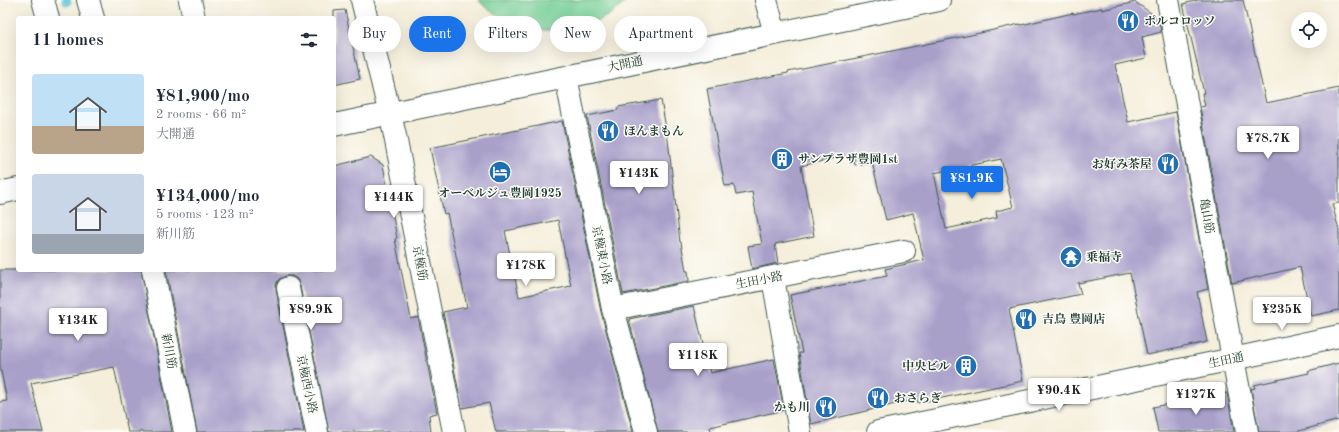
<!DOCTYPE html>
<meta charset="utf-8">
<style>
body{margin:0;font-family:"Old Standard TT","Noto Serif JP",serif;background:#f2f2f3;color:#1f2937;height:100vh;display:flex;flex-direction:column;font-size:15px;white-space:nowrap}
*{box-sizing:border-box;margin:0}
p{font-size:13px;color:#747a83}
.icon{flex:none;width:22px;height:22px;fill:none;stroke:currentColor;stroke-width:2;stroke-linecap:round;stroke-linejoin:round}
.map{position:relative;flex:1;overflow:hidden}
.drawer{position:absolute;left:16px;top:16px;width:320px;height:256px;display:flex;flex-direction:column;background:#fff;border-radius:4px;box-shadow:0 4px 16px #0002}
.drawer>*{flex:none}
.hud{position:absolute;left:348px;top:16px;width:380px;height:36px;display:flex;gap:8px}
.controls{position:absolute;left:1291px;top:12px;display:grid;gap:8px}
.controls a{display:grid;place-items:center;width:36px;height:36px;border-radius:50%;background:#fff;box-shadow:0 4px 16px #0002;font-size:20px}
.price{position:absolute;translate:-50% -34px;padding:0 9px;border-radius:4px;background:#fff;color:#222;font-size:13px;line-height:26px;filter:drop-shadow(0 1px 2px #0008)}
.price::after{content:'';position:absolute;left:50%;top:24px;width:12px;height:9px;margin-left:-6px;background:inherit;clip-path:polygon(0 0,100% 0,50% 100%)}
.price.current{background:#1a73e8;color:#fff}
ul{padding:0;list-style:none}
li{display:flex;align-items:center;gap:12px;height:100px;padding:0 16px}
li span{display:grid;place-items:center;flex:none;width:112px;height:80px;border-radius:4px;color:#555}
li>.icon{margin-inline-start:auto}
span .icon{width:48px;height:48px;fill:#fffc;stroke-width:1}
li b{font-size:17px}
h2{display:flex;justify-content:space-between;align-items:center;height:48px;padding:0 16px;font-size:17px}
.chip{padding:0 14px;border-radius:18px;background:#fff;box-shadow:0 4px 16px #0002;font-size:14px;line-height:36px}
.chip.current{background:#1a73e8;color:#fff}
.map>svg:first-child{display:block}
.green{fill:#74cf96;stroke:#4a8665}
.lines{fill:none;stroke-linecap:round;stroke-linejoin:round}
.stream{stroke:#5bc3d8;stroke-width:9}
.building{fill:#a9a0ca;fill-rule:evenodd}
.minor-casing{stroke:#3f584d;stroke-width:24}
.minor{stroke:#fff;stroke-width:22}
.labels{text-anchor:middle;stroke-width:3;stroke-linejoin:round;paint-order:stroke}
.poi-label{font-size:12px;font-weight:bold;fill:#1f3d34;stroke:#fdfcf7;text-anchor:start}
.street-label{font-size:12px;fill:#1f3d34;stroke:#fdfcf7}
</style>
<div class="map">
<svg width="1339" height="432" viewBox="0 0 1339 432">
<rect width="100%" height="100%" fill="#fdfcf7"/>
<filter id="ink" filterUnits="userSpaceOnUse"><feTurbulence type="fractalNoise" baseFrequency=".025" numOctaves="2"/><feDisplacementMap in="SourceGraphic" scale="8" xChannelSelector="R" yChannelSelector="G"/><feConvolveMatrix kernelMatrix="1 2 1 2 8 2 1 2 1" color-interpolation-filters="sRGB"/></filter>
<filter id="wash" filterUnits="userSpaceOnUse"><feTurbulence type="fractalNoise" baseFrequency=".012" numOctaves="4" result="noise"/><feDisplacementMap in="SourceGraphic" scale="16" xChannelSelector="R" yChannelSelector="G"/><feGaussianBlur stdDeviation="0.9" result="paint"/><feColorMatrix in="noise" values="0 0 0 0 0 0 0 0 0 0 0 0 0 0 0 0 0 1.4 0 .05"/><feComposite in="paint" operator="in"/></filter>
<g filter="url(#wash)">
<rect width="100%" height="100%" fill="#f4eeda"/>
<path class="green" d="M 478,0 L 627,0 C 589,41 516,40 478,0 Z"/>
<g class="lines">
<path class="stream" d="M 66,0 L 67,2"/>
</g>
<g id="blocks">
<path class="building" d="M 1198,0 L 1243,0 L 1266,103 L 1339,88 L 1339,203 L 1332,204 L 1339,230 L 1339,310 L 1311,316 L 1300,267 L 1232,283 L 1200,107 L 1205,106 L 1202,93 L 1204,93 L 1183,4 Z
M 1135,2 L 1158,18 L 1161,32 L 1142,37 L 1146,58 L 1115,65 L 1128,122 L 1176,112 L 1208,289 L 1197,292 L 1207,342 L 1147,355 L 1130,273 L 1078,283 L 1081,294 L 1009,309 L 1023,381 L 918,403 L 917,399 L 811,424 L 799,353 L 802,353 L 790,295 L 887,276 L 885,269 L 924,260 L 913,213 L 886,220 L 872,162 L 855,165 L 853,154 L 801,166 L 814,236 L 775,244 L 778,263 L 752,269 L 748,246 L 762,244 L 752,192 L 736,195 L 734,185 L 725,186 L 707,89 L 788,73 L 788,72 L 971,35 L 1020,24 L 1021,25 L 1073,13 L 1073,14 L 1102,8 L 1102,10 ZM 1001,159 L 1013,207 L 996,211 L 997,218 L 946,229 L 934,173 Z
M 345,10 L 360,79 L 334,85 L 334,11 Z
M 661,100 L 668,140 L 680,242 L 681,242 L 686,271 L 688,271 L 689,281 L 623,294 L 587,116 L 618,110 L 618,107 Z
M 562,121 L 601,312 L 633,432 L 496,432 L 489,403 L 462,408 L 443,312 L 467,307 L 447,213 L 444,214 L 430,148 ZM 558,220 L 571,286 L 519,297 L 505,231 Z
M 371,157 L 383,165 L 397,238 L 395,239 L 411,319 L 418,317 L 437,413 L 429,415 L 431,432 L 329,432 L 300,286 L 297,279 L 292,276 L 286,276 L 279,279 L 276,284 L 276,290 L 304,432 L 197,432 L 166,270 L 334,270 L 334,166 Z
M 0,270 L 141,270 L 172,432 L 128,432 L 114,367 L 31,383 L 43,432 L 0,432 L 0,402 L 7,401 L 0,366 Z
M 694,306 L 710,373 L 774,359 L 784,410 L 710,427 L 711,432 L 658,432 L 629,319 Z
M 1339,363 L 1339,420 L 1295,432 L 1259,432 L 1251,389 L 1255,388 L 1254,385 L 1309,373 L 1308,371 Z
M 1227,393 L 1234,432 L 1158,432 L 1153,407 Z"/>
</g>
</g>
<g filter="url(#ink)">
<use href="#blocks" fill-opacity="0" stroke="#3f584d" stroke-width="1"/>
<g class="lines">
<g class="minor-casing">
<path id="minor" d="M 43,0 L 48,18
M 88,0 L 93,18
M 190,0 L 194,18
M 362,0 L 394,131 L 454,432
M 766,0 L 775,34
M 1168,0 L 1233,359 L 1247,432
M 566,77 L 613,309 L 646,432
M 334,125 L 939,0
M 0,193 L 18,189
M 153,270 L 185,432
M 773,278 L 800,432
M 288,288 L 317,432
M 613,309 L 904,251
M 878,432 L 1233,359 L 1339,336"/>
</g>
<use href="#minor" class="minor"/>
</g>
</g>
<defs>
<g id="restaurant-disc" transform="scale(1.15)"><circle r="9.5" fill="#1f6fb2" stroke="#fdfcf7"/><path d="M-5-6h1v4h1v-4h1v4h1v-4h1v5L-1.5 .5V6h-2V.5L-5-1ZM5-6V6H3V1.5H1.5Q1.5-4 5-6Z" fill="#fff"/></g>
<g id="building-disc" transform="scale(1.15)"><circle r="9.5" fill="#1f6fb2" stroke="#fdfcf7"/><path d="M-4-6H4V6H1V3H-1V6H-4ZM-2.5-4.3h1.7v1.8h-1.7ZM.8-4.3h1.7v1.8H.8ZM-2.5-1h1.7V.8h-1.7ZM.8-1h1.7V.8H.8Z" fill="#fff"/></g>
<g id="hotel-disc" transform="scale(1.15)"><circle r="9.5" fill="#1f6fb2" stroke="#fdfcf7"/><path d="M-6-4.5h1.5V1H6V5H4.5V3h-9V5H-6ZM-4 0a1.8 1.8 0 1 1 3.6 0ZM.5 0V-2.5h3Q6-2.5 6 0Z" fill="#fff"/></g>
<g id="temple-disc" transform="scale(1.15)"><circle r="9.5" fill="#1f6fb2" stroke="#fdfcf7"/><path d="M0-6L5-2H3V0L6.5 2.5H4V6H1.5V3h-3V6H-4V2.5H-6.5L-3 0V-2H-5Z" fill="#fff"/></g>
</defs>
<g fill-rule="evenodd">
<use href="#restaurant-disc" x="1128" y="21"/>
<use href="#restaurant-disc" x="608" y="131"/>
<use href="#building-disc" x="782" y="159"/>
<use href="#restaurant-disc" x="1168" y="164"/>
<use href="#hotel-disc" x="500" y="172"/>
<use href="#temple-disc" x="1071" y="257"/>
<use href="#restaurant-disc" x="1026" y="319"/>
<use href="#building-disc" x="966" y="366"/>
<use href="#restaurant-disc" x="878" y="398"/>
<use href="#restaurant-disc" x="826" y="407"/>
</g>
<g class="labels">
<g class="poi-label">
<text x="1144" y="25">ポルコロッソ</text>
<text x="624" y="135">ほんまもん</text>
<text x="798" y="163">サンプラザ豊岡1st</text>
<text x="1152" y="168" text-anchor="end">お好み茶屋</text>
<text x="500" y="197" text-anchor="middle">オーベルジュ豊岡1925</text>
<text x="1086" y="261">乗福寺</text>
<text x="1042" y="323">吉鳥 豊岡店</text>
<text x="950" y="370" text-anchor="end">中央ビル</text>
<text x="894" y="402">おさらぎ</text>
<text x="810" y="411" text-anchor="end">かも川</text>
</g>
<g class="street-label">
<text transform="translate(625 64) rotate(-12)" y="4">大開通</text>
<text transform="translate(1207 216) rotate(80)" y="4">亀山筋</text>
<text transform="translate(602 255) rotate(79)" y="4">京極東小路</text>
<text transform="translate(420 263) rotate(79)" y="4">京極筋</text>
<text transform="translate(759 280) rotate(-11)" y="4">生田小路</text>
<text transform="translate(169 351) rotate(79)" y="4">新川筋</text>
<text transform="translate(1226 360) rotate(-12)" y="4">生田通</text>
<text transform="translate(307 384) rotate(78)" y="4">京極西小路</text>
</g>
</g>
</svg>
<div class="controls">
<a><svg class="icon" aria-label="locate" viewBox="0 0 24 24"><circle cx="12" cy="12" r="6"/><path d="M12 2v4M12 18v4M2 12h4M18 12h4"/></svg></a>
</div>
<b class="price" style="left:1268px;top:160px">¥78.7K</b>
<b class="price" style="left:639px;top:195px">¥143K</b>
<b class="price current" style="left:972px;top:200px">¥81.9K</b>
<b class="price" style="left:394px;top:219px">¥144K</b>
<b class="price" style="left:526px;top:287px">¥178K</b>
<b class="price" style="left:311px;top:331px">¥89.9K</b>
<b class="price" style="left:1282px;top:331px">¥235K</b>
<b class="price" style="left:78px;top:342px">¥134K</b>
<b class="price" style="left:698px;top:377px">¥118K</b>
<b class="price" style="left:1059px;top:412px">¥90.4K</b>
<b class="price" style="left:1196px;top:416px">¥127K</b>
<div class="hud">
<a class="chip">Buy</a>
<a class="chip current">Rent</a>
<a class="chip">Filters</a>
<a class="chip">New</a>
<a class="chip">Apartment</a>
</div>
<section class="drawer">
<h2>11 homes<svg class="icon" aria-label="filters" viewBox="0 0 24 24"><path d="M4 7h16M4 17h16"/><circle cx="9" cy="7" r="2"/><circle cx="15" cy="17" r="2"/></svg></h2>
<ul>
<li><span style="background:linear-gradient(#bfe0f5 65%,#b9a48a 0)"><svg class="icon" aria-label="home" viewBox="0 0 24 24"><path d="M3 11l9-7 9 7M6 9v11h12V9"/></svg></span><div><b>¥81,900/mo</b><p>2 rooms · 66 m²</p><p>大開通</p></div></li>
<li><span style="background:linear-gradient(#c9d6e8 75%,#9aa5b1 0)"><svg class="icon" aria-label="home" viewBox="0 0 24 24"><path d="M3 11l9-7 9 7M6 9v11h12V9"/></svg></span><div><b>¥134,000/mo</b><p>5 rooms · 123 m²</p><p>新川筋</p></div></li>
</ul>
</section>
</div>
